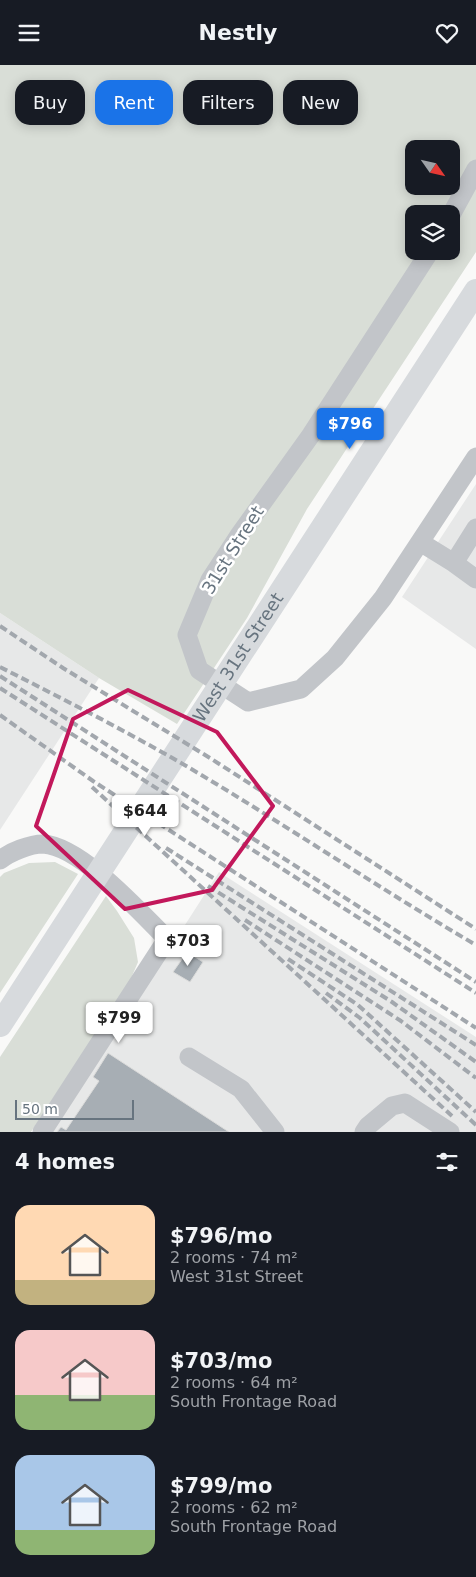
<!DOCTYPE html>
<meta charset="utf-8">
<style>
body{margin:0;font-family:"DejaVu Sans",sans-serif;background:#242831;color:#f1f3f6;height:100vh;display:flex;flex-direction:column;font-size:19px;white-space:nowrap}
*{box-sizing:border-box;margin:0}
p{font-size:16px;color:#9ea1a6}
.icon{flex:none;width:28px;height:28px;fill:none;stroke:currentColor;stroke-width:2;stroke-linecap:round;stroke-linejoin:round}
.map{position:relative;height:1067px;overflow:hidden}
.panel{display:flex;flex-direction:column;background:#171b24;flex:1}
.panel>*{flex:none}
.banner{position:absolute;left:15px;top:15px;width:446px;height:45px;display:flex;gap:10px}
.needle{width:32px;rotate:124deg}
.buttons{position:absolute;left:405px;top:75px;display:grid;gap:10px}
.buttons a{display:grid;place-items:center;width:55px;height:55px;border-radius:10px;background:#171b24;box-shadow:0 2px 12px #0003;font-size:25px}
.scale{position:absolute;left:15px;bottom:12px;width:119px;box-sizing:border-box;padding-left:5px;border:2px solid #67747f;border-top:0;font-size:14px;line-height:18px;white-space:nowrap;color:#67747f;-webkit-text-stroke:4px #fff;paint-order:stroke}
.price{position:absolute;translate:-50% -42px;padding:0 11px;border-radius:5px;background:#fff;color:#222;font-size:16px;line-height:32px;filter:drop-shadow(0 1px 2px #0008)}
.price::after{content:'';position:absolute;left:50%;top:30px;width:15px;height:11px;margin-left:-8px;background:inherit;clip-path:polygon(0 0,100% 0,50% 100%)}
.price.selected{background:#1a73e8;color:#fff}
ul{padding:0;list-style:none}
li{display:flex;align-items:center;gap:15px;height:125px;padding:0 15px}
li span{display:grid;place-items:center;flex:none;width:140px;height:100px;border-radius:15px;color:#555}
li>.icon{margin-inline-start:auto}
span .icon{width:60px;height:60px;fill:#fffc;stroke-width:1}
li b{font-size:21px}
h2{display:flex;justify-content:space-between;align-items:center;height:60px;padding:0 15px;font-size:21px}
.tag{padding:0 18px;border-radius:15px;background:#171b24;box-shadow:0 2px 12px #0003;font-size:18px;line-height:45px}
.tag.selected{background:#1a73e8;color:#fff}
header{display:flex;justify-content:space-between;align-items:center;height:65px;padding:0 15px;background:#171b24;font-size:22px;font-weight:700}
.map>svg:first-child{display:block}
.built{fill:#e7e8e8}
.green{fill:#d9ded7;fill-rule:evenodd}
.building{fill:#a7aeb4;stroke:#dbdbda}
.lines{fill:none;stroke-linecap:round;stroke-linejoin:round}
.minor{stroke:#c2c5c9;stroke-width:19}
.major{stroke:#d7dadd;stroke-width:24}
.rail{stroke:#a2a7ad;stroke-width:4;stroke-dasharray:8 4;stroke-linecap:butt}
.marked{fill:none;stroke:#c2185b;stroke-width:4;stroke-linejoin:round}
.labels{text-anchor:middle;stroke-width:5;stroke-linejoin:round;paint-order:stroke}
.street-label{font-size:18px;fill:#67747f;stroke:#fff}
</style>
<header><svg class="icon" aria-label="menu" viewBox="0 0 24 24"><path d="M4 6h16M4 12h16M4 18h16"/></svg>Nestly<svg class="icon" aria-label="heart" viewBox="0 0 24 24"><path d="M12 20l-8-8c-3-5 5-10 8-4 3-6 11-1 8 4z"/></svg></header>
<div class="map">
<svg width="476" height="1067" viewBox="0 0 476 1067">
<rect width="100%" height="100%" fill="#f9f9f8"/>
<path class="built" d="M 476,419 L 476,584 L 402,532 Z
M 0,548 L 99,613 L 0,765 Z
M 219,807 L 476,972 L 476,1067 L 52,1067 Z"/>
<path class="green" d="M 0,0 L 476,0 L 476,187 L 307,444 L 247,553 L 177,659 L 99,613 L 0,548 ZM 414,84 L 451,84 L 451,121 L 414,121 ZM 414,149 L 451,149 L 451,186 L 414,186 Z
M 55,797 L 78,809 L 0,928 L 0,812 L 4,808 L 29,798 Z
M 106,831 L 117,846 L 134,873 L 138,897 L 129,918 L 31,1067 L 0,1067 L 0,992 Z"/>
<path class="building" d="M 187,887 L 203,897 L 190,917 L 173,907 Z
M 108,988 L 229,1067 L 57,1067 L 61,1062 L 66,1065 L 99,1016 L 93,1012 Z"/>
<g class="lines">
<path class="minor" d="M 451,150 L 476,104
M 430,186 L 311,370 L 240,469 L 210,515 L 187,570 L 199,605 L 248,637 L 301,624 L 335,593 L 383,533 L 476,392
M 420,477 L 454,498 L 476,514
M 454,498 L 476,463
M 0,795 C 10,787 30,779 43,779 C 81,781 140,847 167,874 L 42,1067
M 189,992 L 241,1024 L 275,1067
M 364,1067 L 368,1061 L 392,1041 L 405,1038 L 450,1067"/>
<path class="major" id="s1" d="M 0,960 L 476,226"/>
<path class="rail" d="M 0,561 L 63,603 L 210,693 L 476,864
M 0,602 C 65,635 130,668 193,705 C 289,762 380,824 476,880
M 0,611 L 476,917
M 0,623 L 476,928
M 0,650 L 93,716 L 476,963
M 92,722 L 452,1051
M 166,783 L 476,980
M 208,821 L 392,937 L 476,997
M 245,855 L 401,956 L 476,1013
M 288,894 L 358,940 L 476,1047
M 326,928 L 360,953 L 476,1060"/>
</g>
<path class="marked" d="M 128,625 L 217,667 L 273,741 L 212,825 L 125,844 L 36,761 L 73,654 Z"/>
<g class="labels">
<g class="street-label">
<text transform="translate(233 485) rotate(-58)" y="6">31st Street</text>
<text dy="6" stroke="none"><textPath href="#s1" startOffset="438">West 31st Street</textPath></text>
</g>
</g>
</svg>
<div class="buttons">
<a><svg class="needle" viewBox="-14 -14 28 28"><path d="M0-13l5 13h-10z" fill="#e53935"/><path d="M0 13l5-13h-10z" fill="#9ea1a6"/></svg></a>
<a><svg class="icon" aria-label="layers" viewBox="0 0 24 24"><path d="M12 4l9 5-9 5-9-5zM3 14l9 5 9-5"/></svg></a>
</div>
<div class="scale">50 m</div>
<b class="price selected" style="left:350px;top:385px">$796</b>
<b class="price" style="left:145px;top:772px">$644</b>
<b class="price" style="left:188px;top:902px">$703</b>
<b class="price" style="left:119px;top:979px">$799</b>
<div class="banner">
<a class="tag">Buy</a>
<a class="tag selected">Rent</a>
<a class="tag">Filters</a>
<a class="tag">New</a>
</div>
</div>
<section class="panel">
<h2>4 homes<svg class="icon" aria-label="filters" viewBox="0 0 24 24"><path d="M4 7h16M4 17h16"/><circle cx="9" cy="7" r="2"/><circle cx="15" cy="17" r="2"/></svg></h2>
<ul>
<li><span style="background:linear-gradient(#ffd9b3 75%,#c2b280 0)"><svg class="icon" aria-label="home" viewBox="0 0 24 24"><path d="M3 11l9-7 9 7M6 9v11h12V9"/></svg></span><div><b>$796/mo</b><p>2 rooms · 74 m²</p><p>West 31st Street</p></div></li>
<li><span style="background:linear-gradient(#f6c9c9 65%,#8fb573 0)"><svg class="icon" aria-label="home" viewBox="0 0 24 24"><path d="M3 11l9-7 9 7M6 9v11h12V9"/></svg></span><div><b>$703/mo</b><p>2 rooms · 64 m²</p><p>South Frontage Road</p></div></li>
<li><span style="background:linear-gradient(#a9c7e8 75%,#8fb573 0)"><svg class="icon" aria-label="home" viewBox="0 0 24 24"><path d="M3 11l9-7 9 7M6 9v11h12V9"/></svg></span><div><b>$799/mo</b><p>2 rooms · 62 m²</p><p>South Frontage Road</p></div></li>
</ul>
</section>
